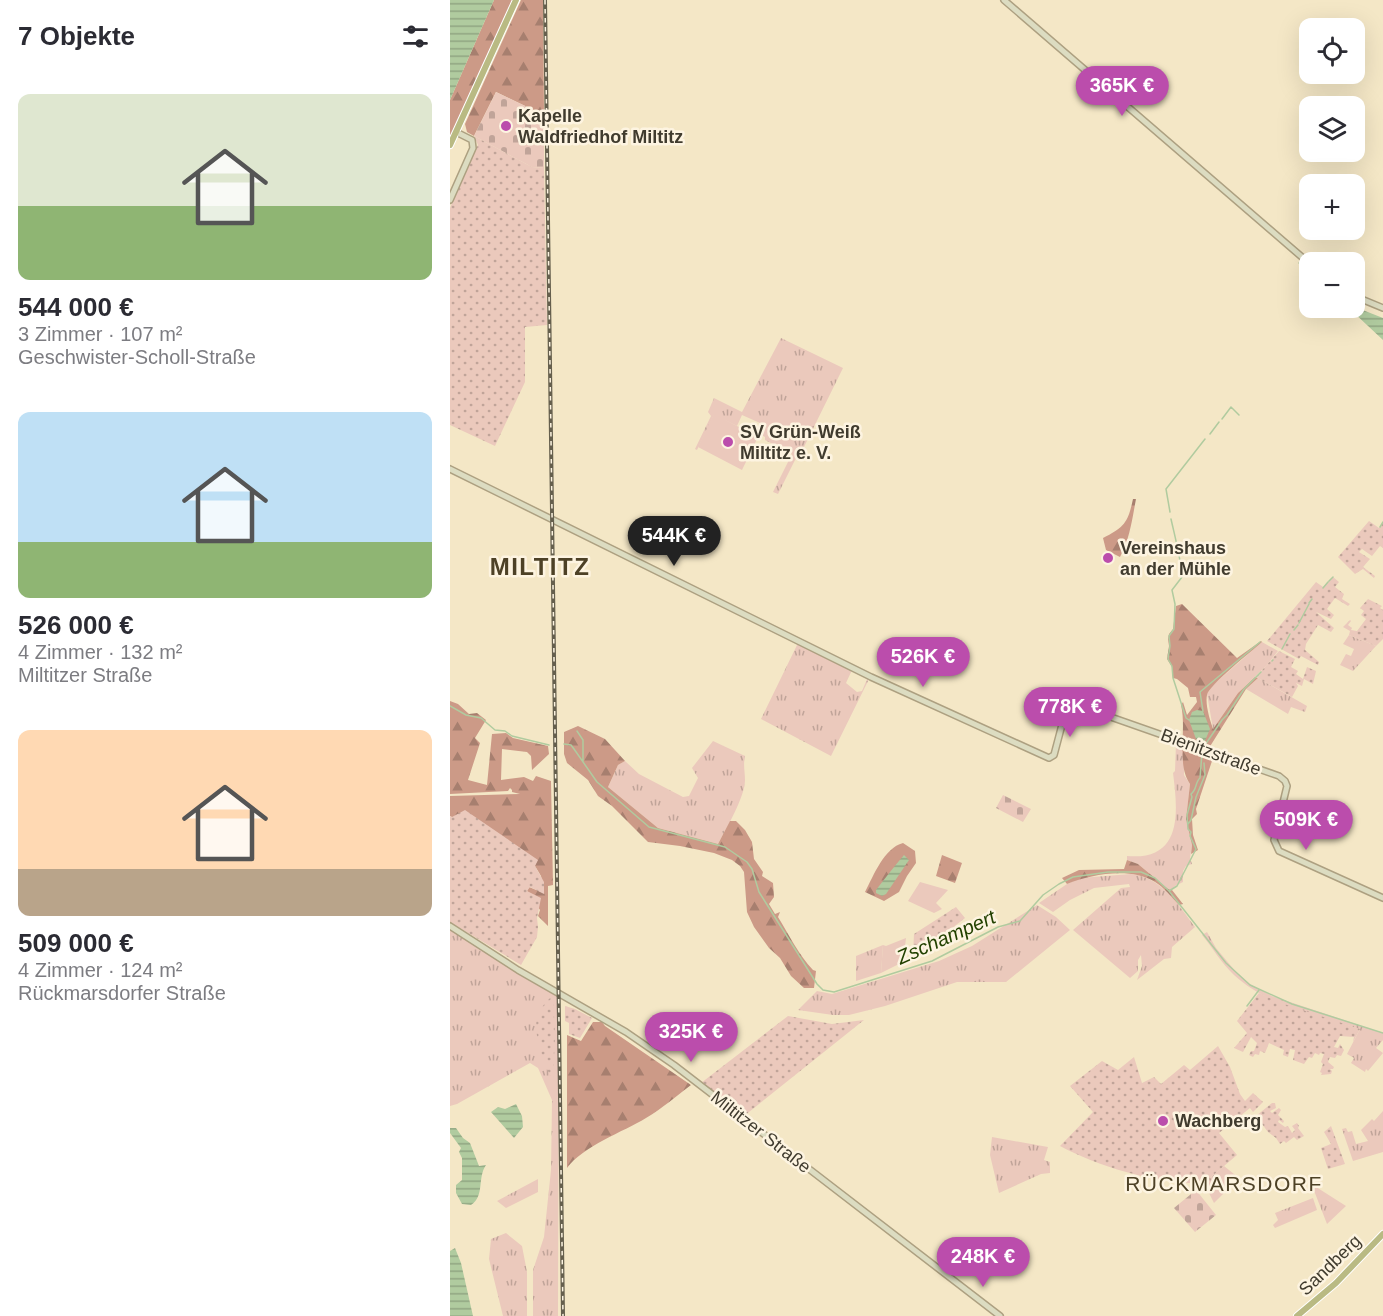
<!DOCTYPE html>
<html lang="de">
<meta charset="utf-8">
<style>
body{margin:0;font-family:Helvetica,sans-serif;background:#f7f7f7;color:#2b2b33;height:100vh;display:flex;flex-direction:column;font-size:22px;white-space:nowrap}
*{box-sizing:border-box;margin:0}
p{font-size:20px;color:#7c7c81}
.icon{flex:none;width:33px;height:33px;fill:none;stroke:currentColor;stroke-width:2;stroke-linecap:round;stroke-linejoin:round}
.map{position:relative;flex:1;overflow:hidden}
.details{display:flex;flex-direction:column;background:#fff;width:450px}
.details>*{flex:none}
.buttons{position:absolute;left:849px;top:18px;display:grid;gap:12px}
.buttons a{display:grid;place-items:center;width:66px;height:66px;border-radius:12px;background:#fff;box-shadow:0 6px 24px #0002;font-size:30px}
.price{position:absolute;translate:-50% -51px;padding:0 14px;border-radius:21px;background:#bb4dac;color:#fff;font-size:20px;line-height:39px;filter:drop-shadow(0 2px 3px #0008)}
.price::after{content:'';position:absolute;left:50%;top:36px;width:18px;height:14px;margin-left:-9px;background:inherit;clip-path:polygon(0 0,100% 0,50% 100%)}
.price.current{background:#222;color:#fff}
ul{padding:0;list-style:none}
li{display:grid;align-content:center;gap:12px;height:318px;padding:0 18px}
li span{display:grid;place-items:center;height:186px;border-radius:12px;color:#555}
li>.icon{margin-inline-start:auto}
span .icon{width:108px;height:108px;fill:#fffc;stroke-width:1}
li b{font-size:26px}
h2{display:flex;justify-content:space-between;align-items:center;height:72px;padding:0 18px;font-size:26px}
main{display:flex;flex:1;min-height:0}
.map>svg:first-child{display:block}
.grass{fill:url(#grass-tufts)}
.forest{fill:url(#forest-firs)}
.cemetery{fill:url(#cemetery-stones)}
.park{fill:url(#park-dots)}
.pitch{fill:#ebc9bc}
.water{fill:url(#water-rules)}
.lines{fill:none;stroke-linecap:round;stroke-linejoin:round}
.stream{stroke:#b0cb9f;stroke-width:1.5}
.secondary-casing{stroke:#ada081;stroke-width:8}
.primary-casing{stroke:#fff;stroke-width:8}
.secondary{stroke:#dcdcc1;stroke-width:5}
.primary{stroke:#b9ba83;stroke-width:6}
.rail-casing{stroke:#655f4d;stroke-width:4}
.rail{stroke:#fdf4e1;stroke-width:1.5;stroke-dasharray:4.5;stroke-linecap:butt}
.poi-dot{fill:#bb4dac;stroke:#fdf4e1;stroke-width:2}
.labels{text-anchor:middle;stroke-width:5;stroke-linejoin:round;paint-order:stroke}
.poi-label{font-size:18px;font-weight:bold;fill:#403b2e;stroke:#fdf4e1;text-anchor:start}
.street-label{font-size:18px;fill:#403b2e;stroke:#fdf4e1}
.water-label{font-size:20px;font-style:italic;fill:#224100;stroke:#fdf4e1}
.quarter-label{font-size:21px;letter-spacing:1.5px;fill:#4d4126;stroke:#fdf4e1}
.district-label{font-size:24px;font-weight:bold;letter-spacing:1.5px;fill:#4d4126;stroke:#fdf4e1}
</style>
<main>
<section class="details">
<h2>7 Objekte<svg class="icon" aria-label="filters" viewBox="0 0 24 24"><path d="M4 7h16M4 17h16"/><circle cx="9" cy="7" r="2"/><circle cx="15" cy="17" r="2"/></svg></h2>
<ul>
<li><span style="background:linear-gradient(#dfe7d0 60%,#8fb573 0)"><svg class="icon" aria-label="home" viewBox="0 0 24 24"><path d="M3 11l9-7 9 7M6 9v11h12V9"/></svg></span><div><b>544 000 €</b><p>3 Zimmer · 107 m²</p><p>Geschwister-Scholl-Straße</p></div></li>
<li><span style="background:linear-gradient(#bfe0f5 70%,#8fb573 0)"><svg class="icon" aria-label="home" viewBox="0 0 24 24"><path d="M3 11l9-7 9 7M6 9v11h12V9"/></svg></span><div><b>526 000 €</b><p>4 Zimmer · 132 m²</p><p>Miltitzer Straße</p></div></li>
<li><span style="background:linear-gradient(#ffd9b3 75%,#b9a48a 0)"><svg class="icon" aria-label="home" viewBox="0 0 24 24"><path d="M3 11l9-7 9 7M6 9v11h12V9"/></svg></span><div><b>509 000 €</b><p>4 Zimmer · 124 m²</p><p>Rückmarsdorfer Straße</p></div></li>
</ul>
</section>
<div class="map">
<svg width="933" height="1316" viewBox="0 0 933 1316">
<defs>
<pattern id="grass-tufts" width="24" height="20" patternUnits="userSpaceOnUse" patternTransform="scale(1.5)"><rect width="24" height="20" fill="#ebc9bc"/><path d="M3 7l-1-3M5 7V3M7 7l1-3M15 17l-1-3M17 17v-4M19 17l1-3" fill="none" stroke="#c0a499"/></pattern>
<pattern id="forest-firs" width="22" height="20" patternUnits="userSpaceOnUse" patternTransform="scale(1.5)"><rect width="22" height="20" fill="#cc9a87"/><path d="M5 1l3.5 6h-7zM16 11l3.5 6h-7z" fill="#a77f6f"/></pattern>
<pattern id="cemetery-stones" width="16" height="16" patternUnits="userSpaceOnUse" patternTransform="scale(1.5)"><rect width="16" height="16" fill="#ebc9bc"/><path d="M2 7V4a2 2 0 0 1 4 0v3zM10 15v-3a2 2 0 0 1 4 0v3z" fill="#c0a499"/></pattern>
<pattern id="park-dots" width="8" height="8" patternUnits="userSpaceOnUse" patternTransform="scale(1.5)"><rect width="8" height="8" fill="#ebc9bc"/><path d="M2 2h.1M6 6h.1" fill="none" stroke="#c0a499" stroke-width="1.8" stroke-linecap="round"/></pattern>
<pattern id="water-rules" width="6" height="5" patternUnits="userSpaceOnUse" patternTransform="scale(1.5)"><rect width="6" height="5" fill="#b0cb9f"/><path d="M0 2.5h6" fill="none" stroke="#91a682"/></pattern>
</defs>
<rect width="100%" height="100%" fill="#f4e7c6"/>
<path class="grass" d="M 331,338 L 393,368 L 352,451 L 345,460 L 328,494 L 323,492 L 342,454 L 315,440 L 315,437 L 307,432 L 310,423 L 292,415 L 287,426 L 264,415 L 247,450 L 245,449 L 261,416 L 258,412 L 264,398 L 292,412 Z
M 899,635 L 926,646 L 903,671 L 890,665 L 896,654 L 901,656 L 904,649 L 893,644 Z
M 812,642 L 828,651 L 816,666 L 788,693 L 763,729 L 757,694 L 763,685 Z
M 348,643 L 402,670 L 396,683 L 407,692 L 412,691 L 418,677 L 419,679 L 381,756 L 311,719 Z
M 808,678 L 857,706 L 855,712 L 841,707 L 838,714 L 796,689 Z
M 263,741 L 295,756 C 293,766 295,771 295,780 C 295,797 276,829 268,844 L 208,828 L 158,787 L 168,765 L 175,761 L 189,774 L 233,797 L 239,796 L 248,778 L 242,768 Z
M 726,743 L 734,745 L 734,775 L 740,784 L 736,819 L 742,845 L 740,858 L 742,864 L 736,866 L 733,871 L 733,882 L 725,886 L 722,890 L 718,889 L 688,864 L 677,860 L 677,856 C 733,861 728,812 723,773 L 725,771 Z
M 681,874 C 711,877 728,904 745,927 L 722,947 L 721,958 L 714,959 L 687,980 L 692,966 L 691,955 L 688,960 L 688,971 L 680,978 L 623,930 L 671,888 L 680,887 L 679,884 L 644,888 L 620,900 L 603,912 L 589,903 L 617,884 L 630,878 Z
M 587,905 L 606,917 L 620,930 L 556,982 L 507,982 L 435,1006 L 399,1015 L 383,1015 L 348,1010 L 367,991 L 382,994 L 489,961 L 522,946 Z
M 0,928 L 109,997 L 108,1316 L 83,1316 L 83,1270 L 94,1237 L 101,1170 L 102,1100 L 88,1068 L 80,1063 L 7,1104 L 0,1106 Z
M 757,932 L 766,948 L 786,972 L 800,984 L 822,996 L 933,1033 L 933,1040 L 926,1048 L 933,1053 L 918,1071 L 916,1069 L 915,1072 L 901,1063 L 904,1058 L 897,1054 L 910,1029 C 867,1016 818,1006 784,975 C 771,963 763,948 752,935 Z
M 433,945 L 431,973 L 406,981 L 406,956 Z
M 933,1111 L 933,1152 L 903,1161 L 892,1129 L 896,1128 L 898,1132 L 902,1131 L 906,1144 L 918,1141 L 911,1130 L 922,1119 L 924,1121 Z
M 542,1137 L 598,1147 L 594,1160 L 600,1162 L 600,1173 L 591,1174 L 549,1193 L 540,1155 Z
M 774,1166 L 789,1178 L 764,1203 L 754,1183 Z
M 88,1179 L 88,1192 L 56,1208 L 47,1201 Z
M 863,1185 L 896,1206 L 877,1224 L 863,1188 Z
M 863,1198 L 867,1210 L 825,1228 L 823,1225 L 828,1220 L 825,1213 Z
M 56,1233 L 72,1246 L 77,1272 L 77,1316 L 53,1316 L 39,1259 L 41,1239 Z"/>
<path class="forest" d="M 44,0 L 64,0 L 0,141 L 0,100 Z
M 71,0 L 93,0 L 94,115 L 46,92 L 24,136 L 17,132 L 15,124 Z
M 683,499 L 686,499 C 682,520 680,538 670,557 L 656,550 L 653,538 C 675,527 678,522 683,499 Z
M 732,604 L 787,658 L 811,641 L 812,642 C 802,651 759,685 757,695 C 755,705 760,720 763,729 L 788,693 L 805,677 L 808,678 L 796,689 L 759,748 L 763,758 L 746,809 L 747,814 L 742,819 L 743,835 L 748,850 L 741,854 L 742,845 L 736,819 L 740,784 C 726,764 737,730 731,705 L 733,702 L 737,715 L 747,702 L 746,697 L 740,697 L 738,688 L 727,679 L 723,678 L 722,667 L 717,659 L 719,646 L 718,639 L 719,634 L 723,629 L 726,606 Z
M 0,701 L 8,704 L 19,714 L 27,713 L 36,720 L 25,738 L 30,743 L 18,780 L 37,785 L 42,734 L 56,733 L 63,738 L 98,746 L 99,754 L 82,770 L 81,756 L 77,752 L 52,749 L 51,780 L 74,777 L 83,781 L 86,776 L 101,781 L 103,885 L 98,886 L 98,926 L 88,916 L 90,910 L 77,891 L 79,887 L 94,893 L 91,876 L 85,866 L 0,816 L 0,796 L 70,794 L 62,792 L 62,790 L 60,788 L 58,791 L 0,794 Z
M 128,726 L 155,739 L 175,761 L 168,765 L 158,787 L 208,828 L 268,844 L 280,821 L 286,821 L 295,830 L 302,842 L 304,859 L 313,872 L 312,876 L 323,883 L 324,897 L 319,904 L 325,914 L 330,912 L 328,917 C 339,935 349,955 363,970 L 366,971 L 364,988 L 354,988 L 341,976 L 330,958 L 319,948 L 304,927 L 297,912 L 294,872 L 290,866 L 282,860 L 264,853 L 230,846 L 198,842 L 162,806 L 148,796 L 138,780 L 117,763 L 114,754 L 114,732 Z
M 453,843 L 465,851 L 466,863 L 457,876 L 449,892 L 434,901 L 415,892 C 424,875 434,848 453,843 Z
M 492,855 L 512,863 L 505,883 L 486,876 Z
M 677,860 L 688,864 L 718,889 L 722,890 L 733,904 L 729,905 C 722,898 714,887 705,882 C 681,867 642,874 617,884 L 612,878 L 629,870 L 674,869 Z
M 143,1022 L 152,1022 L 155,1026 L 241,1085 C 226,1096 213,1108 196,1118 C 173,1132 133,1146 117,1168 L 117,1035 L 131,1041 Z"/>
<path class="cemetery" d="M 46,92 L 94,115 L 94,168 L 82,167 L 24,136 Z
M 553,795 L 581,809 L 573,822 L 546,808 Z
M 746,1190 L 766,1215 L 745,1232 L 724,1208 Z"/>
<path class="park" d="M 24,136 L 82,167 L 94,168 L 97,325 L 75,327 L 75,382 L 45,446 L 0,425 L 0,208 L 18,163 L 28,145 Z
M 919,521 L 929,528 L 933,522 L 933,548 L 930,546 L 922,556 L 912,549 L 909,552 L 920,559 L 913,567 L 925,576 L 924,578 L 913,569 L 905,574 L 888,557 Z
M 883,577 L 889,582 L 885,587 L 894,594 L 892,599 L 900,604 L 898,606 L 885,598 L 877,609 L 884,615 L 881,619 L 866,612 L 884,628 L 881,632 L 868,625 L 856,644 L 855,650 L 869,662 L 868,665 L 851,656 L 849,659 L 817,641 L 866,582 L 873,587 Z
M 918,599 L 932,606 L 930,608 L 933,610 L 933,639 L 926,646 L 899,635 L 900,631 L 893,627 L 900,620 L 901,621 L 898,625 L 902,628 L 901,630 L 907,631 L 916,619 L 911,615 L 914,611 L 910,608 Z
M 829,651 L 845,659 L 841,667 L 848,671 L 846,674 L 853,679 L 857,667 L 866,671 L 863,684 L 854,679 L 852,686 L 846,683 L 848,686 L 842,697 L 806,677 Z
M 15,810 L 88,860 L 85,866 L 94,882 L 94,894 L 80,887 L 77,891 L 91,898 L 87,918 L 88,927 L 87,937 L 71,965 L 0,922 L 0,816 L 2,817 Z
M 506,907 L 515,918 L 501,929 C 501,937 491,943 485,948 L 483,946 L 463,955 L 464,934 Z
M 809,993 L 831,1003 L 910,1029 L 903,1042 L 904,1037 L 890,1036 L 884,1047 L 888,1048 L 890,1044 L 894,1050 L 891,1056 L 887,1055 L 885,1058 L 880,1057 L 878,1062 L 884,1067 L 883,1069 L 880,1069 L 882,1071 L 881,1074 L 871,1075 L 872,1073 L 870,1072 L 873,1064 L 871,1062 L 874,1054 L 870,1053 L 869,1055 L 865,1053 L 862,1058 L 859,1057 L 854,1064 L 843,1060 L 845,1050 L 840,1049 L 838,1057 L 833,1055 L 834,1050 L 819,1043 L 815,1053 L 810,1051 L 809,1055 L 805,1054 L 803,1057 L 799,1055 L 801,1051 L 804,1051 L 807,1043 L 801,1037 L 793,1052 L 784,1048 L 797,1033 L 787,1021 Z
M 103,995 L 105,1035 L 103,1081 C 95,1066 83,1036 87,1018 C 89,1009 96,1002 103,995 Z
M 115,1006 L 125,1009 L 142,1018 L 130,1038 L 119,1034 L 119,1023 L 115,1021 Z
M 338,1016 L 382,1024 L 414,1020 L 294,1116 L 251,1083 Z
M 768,1046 L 780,1067 L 790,1094 L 795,1101 L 803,1093 L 813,1102 L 803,1112 L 800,1108 L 769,1133 L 787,1155 L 754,1183 C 710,1185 649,1167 610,1146 L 643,1112 L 620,1086 L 652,1061 L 668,1070 L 684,1057 L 692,1083 L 704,1077 L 711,1084 L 734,1065 L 740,1070 Z
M 822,1103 L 825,1103 L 826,1108 L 820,1111 L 822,1113 L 829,1108 L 831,1110 L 828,1115 L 834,1121 L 833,1123 L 829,1120 L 828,1122 L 835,1127 L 838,1126 L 842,1133 L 845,1130 L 842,1126 L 847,1123 L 849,1126 L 848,1128 L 854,1136 L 847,1140 L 844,1137 L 836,1143 L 834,1141 L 830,1144 L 826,1138 L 818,1132 L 806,1116 Z
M 881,1126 L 895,1164 L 878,1169 L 871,1148 L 881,1144 L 874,1132 Z"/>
<path class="pitch" d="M 264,414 L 308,437 L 292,470 L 248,447 Z
M 470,882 L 498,890 L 486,903 L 492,909 L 484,913 L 458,901 Z
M 456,938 L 453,962 L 431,973 L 433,945 L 436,946 Z"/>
<path class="water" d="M 0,0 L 44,0 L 0,100 Z
M 905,307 L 933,318 L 933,340 L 902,311 Z
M 747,710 L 753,711 L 760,729 L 754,743 L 746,739 L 739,720 L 742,712 Z
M 454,855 L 459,860 L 436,894 L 432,896 L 426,893 L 426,890 C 435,878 444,867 454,855 Z
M 66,1104 L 72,1116 L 73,1127 L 64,1138 L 41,1112 L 48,1107 L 55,1109 Z
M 0,1128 L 6,1128 L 13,1138 L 20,1143 L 29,1166 L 36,1165 C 27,1178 35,1196 21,1205 L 12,1204 L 6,1193 L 6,1185 L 12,1180 L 12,1158 L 9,1152 L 11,1148 L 0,1133 Z
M 5,1248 L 11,1263 L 23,1316 L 0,1316 L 0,1251 Z"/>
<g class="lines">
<path class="stream" d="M 849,263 L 860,272
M 772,419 L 781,407 L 789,415
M 760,434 L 769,422
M 720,512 L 716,489 L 755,439
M 721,519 C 725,537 731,559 732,577 L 722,590 L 725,604 L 724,629 L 719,636 L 720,646 L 718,659 L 722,666 L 723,678 L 736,718 L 739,720
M 930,527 L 933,522
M 879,581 L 883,577
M 873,588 L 878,582
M 859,603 L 862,599
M 849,623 L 859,604
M 844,630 L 848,625
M 832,649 L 840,634
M 822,661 L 823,660
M 0,706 L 16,715 L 31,718 L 45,730 L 55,731 L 62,736 L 99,745
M 753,711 L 750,692 L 810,642
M 127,731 L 133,740 L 133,761
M 114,744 L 121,745 L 124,749 L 147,782 L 199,827 L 275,847 L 297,862 L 302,869 L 309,892 L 367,984 L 373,990 L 384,992 L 482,961 L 548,927 L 570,921 L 593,895 L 609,884 L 623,877 L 658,872 L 691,872 L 705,878 L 719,891 L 776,963 L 800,985 L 842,1004 L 933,1033
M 755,745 L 772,720 L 777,715 L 794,689 L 811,672
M 754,746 L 754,743
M 738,824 L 741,820 L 746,797 L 755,775 L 754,763
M 719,891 L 727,886 L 746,849 L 740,836 L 741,832 L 738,829 L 737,815 L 742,797 L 741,794 C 747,790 745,782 750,778 L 752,753
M 797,1006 L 809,990"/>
<g class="secondary-casing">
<path id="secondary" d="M 554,0 L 860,264
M 0,200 L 23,148 L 22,140 L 6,132
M 904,296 L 933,308
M 0,469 L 421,677 L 599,758 L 604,755 L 618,702 L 829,776 L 835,781 L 837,786 L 824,840 L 829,851 L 933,898
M 0,926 L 68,970 L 176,1032 L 224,1065 L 550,1316"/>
</g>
<g class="primary-casing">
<path id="primary" d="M 0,145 L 66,0
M 847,1316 L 886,1283 L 933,1234"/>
</g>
<use href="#secondary" class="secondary"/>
<use href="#primary" class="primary"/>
<g class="rail-casing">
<path id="rail" d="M 95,0 L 113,1316"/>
</g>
<use href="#rail" class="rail"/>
</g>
<g class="poi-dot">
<circle cx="56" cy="126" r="6"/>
<circle cx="278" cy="442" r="6"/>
<circle cx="658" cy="558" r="6"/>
<circle cx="713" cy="1121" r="6"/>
</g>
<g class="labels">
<g class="poi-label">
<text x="68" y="122">Kapelle<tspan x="68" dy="21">Waldfriedhof Miltitz</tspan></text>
<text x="290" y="438">SV Grün-Weiß<tspan x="290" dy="21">Miltitz e. V.</tspan></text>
<text x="670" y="554">Vereinshaus<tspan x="670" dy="21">an der Mühle</tspan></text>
<text x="725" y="1127">Wachberg</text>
</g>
<g class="street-label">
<text transform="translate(761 752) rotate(20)" y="6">Bienitzstraße</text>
<text transform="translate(311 1132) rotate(38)" y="6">Miltitzer Straße</text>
<text transform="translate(880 1265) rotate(-44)" y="6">Sandberg</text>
</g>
<g class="water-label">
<text transform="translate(496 937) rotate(-24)" y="7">Zschampert</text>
</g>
<g class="quarter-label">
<text x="774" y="1191">RÜCKMARSDORF</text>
</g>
<g class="district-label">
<text x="90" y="575">MILTITZ</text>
</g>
</g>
</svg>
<div class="buttons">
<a><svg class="icon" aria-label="locate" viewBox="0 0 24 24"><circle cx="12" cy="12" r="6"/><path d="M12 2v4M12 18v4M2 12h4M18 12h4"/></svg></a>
<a><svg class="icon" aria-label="layers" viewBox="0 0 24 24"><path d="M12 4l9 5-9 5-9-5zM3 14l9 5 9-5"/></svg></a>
<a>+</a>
<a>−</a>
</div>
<b class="price" style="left:672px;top:117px">365K €</b>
<b class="price current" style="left:224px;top:567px">544K €</b>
<b class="price" style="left:473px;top:688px">526K €</b>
<b class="price" style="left:620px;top:738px">778K €</b>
<b class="price" style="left:856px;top:851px">509K €</b>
<b class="price" style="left:241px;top:1063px">325K €</b>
<b class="price" style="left:533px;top:1288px">248K €</b>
</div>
</main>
